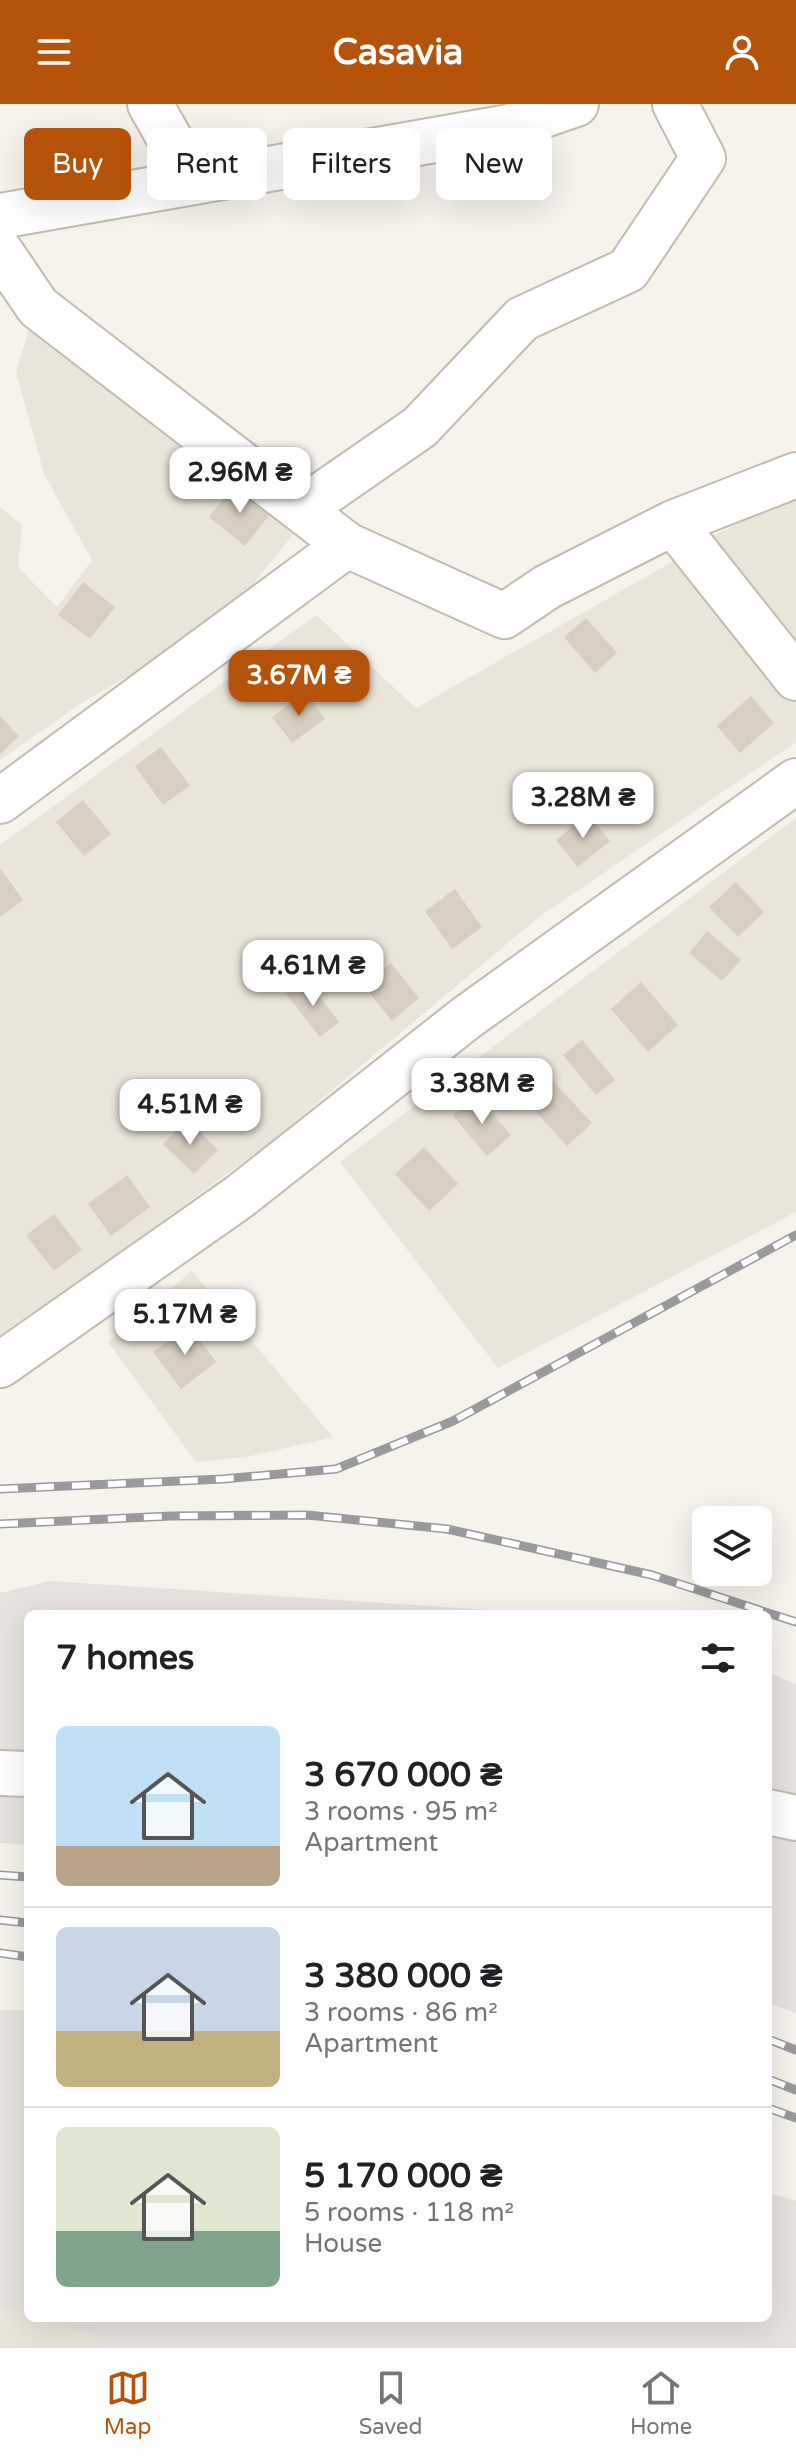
<!DOCTYPE html>
<meta charset="utf-8">
<style>
body{margin:0;font-family:"Varela Round",sans-serif;background:#f2f2f2;color:#202124;height:100vh;display:flex;flex-direction:column;font-size:30px;white-space:nowrap}
*{box-sizing:border-box;margin:0}
p{font-size:26px;color:#757577}
.icon{flex:none;width:44px;height:44px;fill:none;stroke:currentColor;stroke-width:2;stroke-linecap:round;stroke-linejoin:round}
.map{position:relative;flex:1;overflow:hidden}
.side{position:absolute;left:24px;top:1506px;width:748px;height:712px;display:flex;flex-direction:column;background:#fff;border-radius:12px;box-shadow:0 8px 32px #0002}
.side>*{flex:none}
.banner{position:absolute;left:24px;top:24px;width:748px;height:72px;display:flex;gap:16px}
.fabs{position:absolute;left:692px;top:1402px;display:grid;gap:16px}
.fabs a{display:grid;place-items:center;width:80px;height:80px;border-radius:12px;background:#fff;box-shadow:0 8px 32px #0002;font-size:40px}
.price{position:absolute;translate:-50% -68px;padding:0 18px;border-radius:16px;background:#fff;color:#222;font-size:26px;line-height:52px;filter:drop-shadow(0 2px 4px #0008)}
.price::after{content:'';position:absolute;left:50%;top:48px;width:24px;height:18px;margin-left:-12px;background:inherit;clip-path:polygon(0 0,100% 0,50% 100%)}
.price.on{background:#b45309;color:#fff}
ul{padding:0;list-style:none}
li{display:flex;align-items:center;gap:24px;height:200px;padding:0 32px}
li+li{border-top:2px solid #e0e0e0}
li span{display:grid;place-items:center;flex:none;width:224px;height:160px;border-radius:12px;color:#555}
li>.icon{margin-inline-start:auto}
span .icon{width:96px;height:96px;fill:#fffc;stroke-width:1}
li b{font-size:34px}
h2{display:flex;justify-content:space-between;align-items:center;height:96px;padding:0 32px;font-size:34px}
.pill{padding:0 28px;border-radius:12px;background:#fff;box-shadow:0 8px 32px #0002;font-size:28px;line-height:72px}
.pill.on{background:#b45309;color:#fff}
header{display:flex;justify-content:space-between;align-items:center;height:104px;padding:0 32px;background:#b45309;color:#fff;font-size:36px;font-weight:800}
.dock{display:flex;justify-content:space-around;align-items:center;height:112px;border-top:2px solid #e0e0e0;background:#fff;font-size:22px;color:#757577}
.dock a{display:grid;justify-items:center;gap:4px}
.dock .on{color:#b45309}
.map>svg:first-child{display:block}
.residential{fill:#eae5da}
.industrial{fill:#e6e2dd}
.building{fill:#d8cfc1}
.lines{fill:none;stroke-linecap:round;stroke-linejoin:round}
.minor-casing{stroke:#c2bbae;stroke-width:48}
.minor{stroke:#fff;stroke-width:44}
.rail-casing{stroke:#9a9a9a;stroke-width:9}
.rail{stroke:#fff;stroke-width:6;stroke-dasharray:18;stroke-linecap:butt}
</style>
<header><svg class="icon" aria-label="menu" viewBox="0 0 24 24"><path d="M4 6h16M4 12h16M4 18h16"/></svg>Casavia<svg class="icon" aria-label="person" viewBox="0 0 24 24"><circle cx="12" cy="8" r="4"/><path d="M4 21q1-7 8-7t8 7"/></svg></header>
<div class="map">
<svg width="796" height="2242" viewBox="0 0 796 2242">
<rect width="100%" height="100%" fill="#f6f3ec"/>
<path class="residential" d="M 29,225 L 299,423 L 249,485 L 183,541 L 83,598 L 0,656 L 0,403 L 22,421 L 18,463 L 57,503 L 92,456 L 44,370 L 16,268 Z
M 796,393 L 796,559 L 701,437 Z
M 684,451 L 796,593 L 796,638 L 539,813 L 268,1040 L 0,1235 L 0,741 L 316,511 L 416,604 Z
M 796,714 L 796,1108 L 498,1264 L 340,1058 Z
M 192,1167 L 333,1333 L 246,1353 L 196,1358 L 108,1238 Z
M 0,2203 L 94,2232 L 106,2242 L 0,2242 Z"/>
<path class="industrial" d="M 50,1477 L 552,1510 L 28,1510 L 28,1741 L 0,1739 L 0,1489 Z
M 768,1568 L 796,1580 L 796,1909 L 768,1899 Z
M 0,1906 L 28,1906 L 28,2211 L 0,2203 Z
M 768,2088 L 796,2097 L 796,2242 L 106,2242 L 94,2232 L 36,2214 L 768,2214 Z"/>
<path class="building" d="M 235,380 L 271,409 L 245,442 L 209,413 Z
M 83,478 L 115,503 L 90,535 L 58,511 Z
M 586,514 L 617,549 L 595,569 L 564,533 Z
M 305,588 L 325,615 L 292,639 L 272,613 Z
M 751,592 L 774,619 L 740,649 L 717,622 Z
M 0,612 L 19,632 L 0,650 Z
M 161,643 L 190,682 L 163,701 L 135,662 Z
M 83,696 L 111,730 L 84,752 L 56,718 Z
M 588,710 L 610,737 L 578,763 L 556,736 Z
M 0,764 L 23,796 L 0,813 Z
M 736,778 L 764,808 L 738,833 L 709,803 Z
M 455,785 L 482,823 L 452,845 L 425,807 Z
M 707,827 L 741,856 L 722,877 L 689,849 Z
M 391,859 L 419,894 L 392,917 L 363,881 Z
M 306,875 L 339,918 L 320,933 L 286,890 Z
M 641,878 L 678,921 L 648,948 L 611,905 Z
M 582,936 L 615,976 L 596,991 L 563,951 Z
M 551,975 L 592,1019 L 567,1042 L 526,997 Z
M 477,992 L 511,1031 L 487,1052 L 453,1012 Z
M 187,1015 L 218,1046 L 194,1070 L 163,1040 Z
M 424,1043 L 458,1080 L 429,1107 L 395,1070 Z
M 127,1071 L 150,1103 L 111,1132 L 88,1100 Z
M 54,1110 L 82,1146 L 54,1167 L 26,1131 Z
M 189,1222 L 216,1258 L 181,1285 L 153,1248 Z"/>
<g class="lines">
<g class="minor-casing">
<path id="minor" d="M 150,0 L 194,78
M 0,112 L 509,23 L 576,0
M 0,147 L 38,203 L 347,441 L 504,512 L 547,483 L 673,419 L 796,371
M 303,404 L 420,323 L 522,215 L 628,166 L 703,54 L 675,0
M 673,419 L 796,574
M 0,697 L 347,441
M 0,1261 L 239,1093 L 466,914 L 796,677
M 0,1669 L 28,1670
M 768,1708 L 796,1714"/>
</g>
<use href="#minor" class="minor"/>
<g class="rail-casing">
<path id="rail" d="M 0,1385 L 223,1375 L 336,1365 L 453,1317 L 796,1131
M 0,1420 L 171,1412 L 307,1411 L 447,1425 L 652,1471 L 796,1518
M 0,1771 L 28,1773
M 0,1816 L 28,1819
M 0,1849 L 28,1853
M 768,1935 L 796,1946
M 768,1975 L 796,1986
M 768,2004 L 796,2014"/>
</g>
<use href="#rail" class="rail"/>
</g>
</svg>
<div class="fabs">
<a><svg class="icon" aria-label="layers" viewBox="0 0 24 24"><path d="M12 4l9 5-9 5-9-5zM3 14l9 5 9-5"/></svg></a>
</div>
<b class="price" style="left:240px;top:411px">2.96M ₴</b>
<b class="price on" style="left:299px;top:614px">3.67M ₴</b>
<b class="price" style="left:583px;top:736px">3.28M ₴</b>
<b class="price" style="left:313px;top:904px">4.61M ₴</b>
<b class="price" style="left:482px;top:1022px">3.38M ₴</b>
<b class="price" style="left:190px;top:1043px">4.51M ₴</b>
<b class="price" style="left:185px;top:1253px">5.17M ₴</b>
<div class="banner">
<a class="pill on">Buy</a>
<a class="pill">Rent</a>
<a class="pill">Filters</a>
<a class="pill">New</a>
</div>
<section class="side">
<h2>7 homes<svg class="icon" aria-label="filters" viewBox="0 0 24 24"><path d="M4 7h16M4 17h16"/><circle cx="9" cy="7" r="2"/><circle cx="15" cy="17" r="2"/></svg></h2>
<ul>
<li><span style="background:linear-gradient(#bfe0f5 75%,#b9a48a 0)"><svg class="icon" aria-label="home" viewBox="0 0 24 24"><path d="M3 11l9-7 9 7M6 9v11h12V9"/></svg></span><div><b>3 670 000 ₴</b><p>3 rooms · 95 m²</p><p>Apartment</p></div></li>
<li><span style="background:linear-gradient(#c9d6e8 65%,#c2b280 0)"><svg class="icon" aria-label="home" viewBox="0 0 24 24"><path d="M3 11l9-7 9 7M6 9v11h12V9"/></svg></span><div><b>3 380 000 ₴</b><p>3 rooms · 86 m²</p><p>Apartment</p></div></li>
<li><span style="background:linear-gradient(#dfe7d0 65%,#7fa58c 0)"><svg class="icon" aria-label="home" viewBox="0 0 24 24"><path d="M3 11l9-7 9 7M6 9v11h12V9"/></svg></span><div><b>5 170 000 ₴</b><p>5 rooms · 118 m²</p><p>House</p></div></li>
</ul>
</section>
</div>
<nav class="dock">
<a class="on"><svg class="icon" aria-label="map" viewBox="0 0 24 24"><path d="M3 6l6-2 6 2 6-2v14l-6 2-6-2-6 2zM9 4v14M15 6v14"/></svg>Map</a>
<a><svg class="icon" aria-label="saved" viewBox="0 0 24 24"><path d="M7 4h10v16l-5-4-5 4z"/></svg>Saved</a>
<a><svg class="icon" aria-label="home" viewBox="0 0 24 24"><path d="M3 11l9-7 9 7M6 9v11h12V9"/></svg>Home</a>
</nav>
